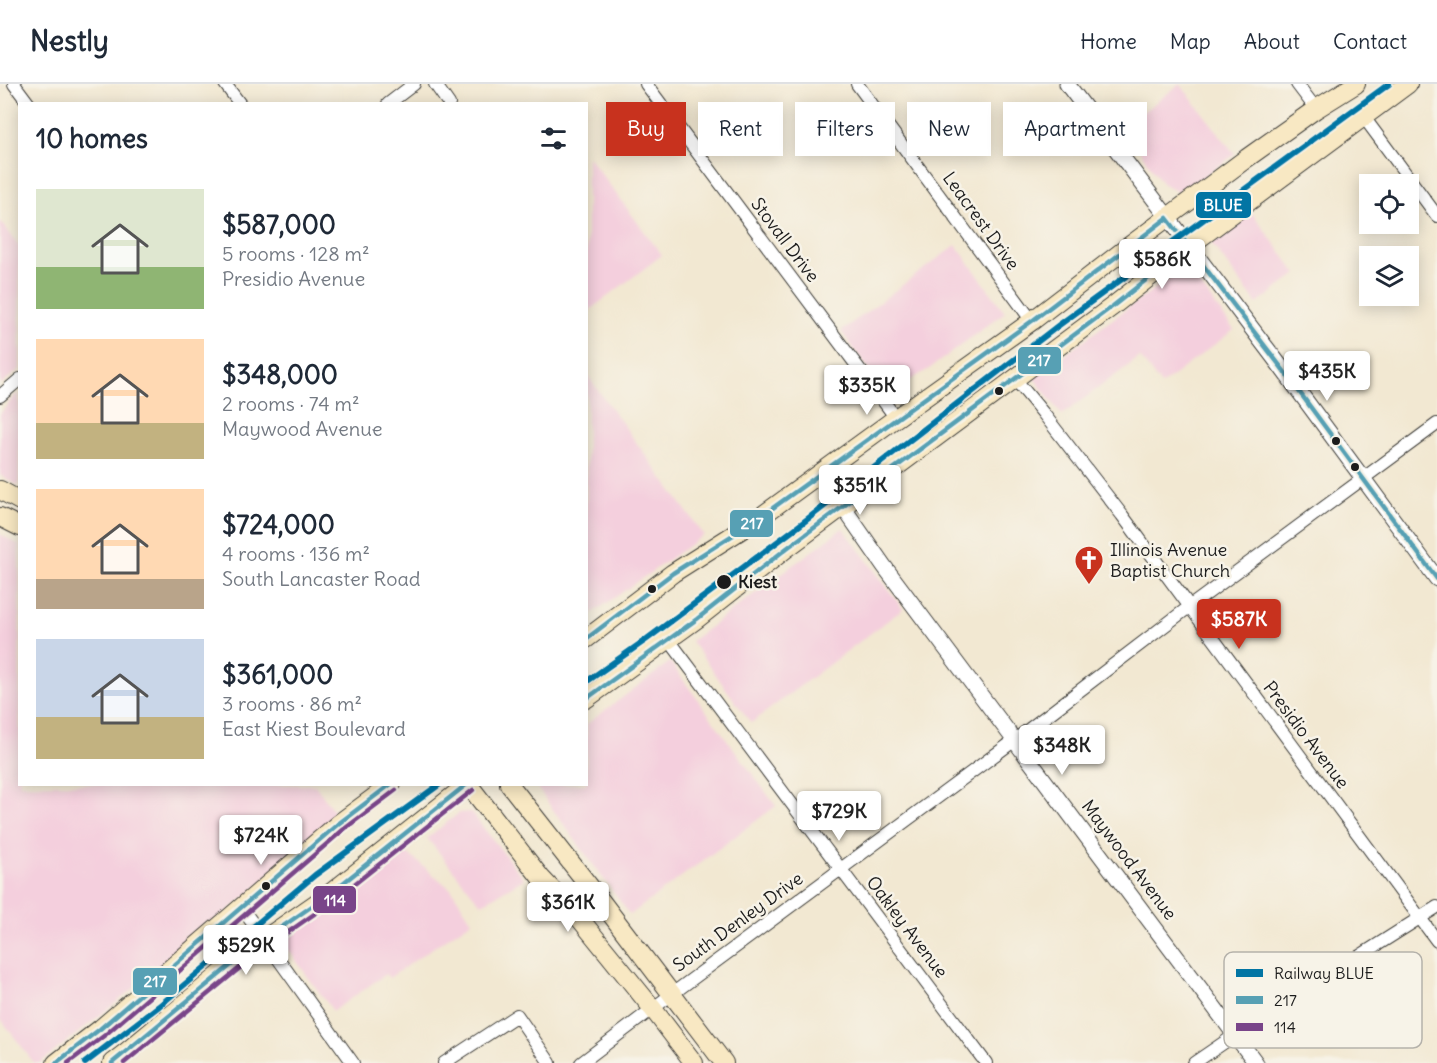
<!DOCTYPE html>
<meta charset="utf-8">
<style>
body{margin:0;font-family:Delius,sans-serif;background:#f2f2f3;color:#1f2937;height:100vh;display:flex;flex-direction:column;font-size:22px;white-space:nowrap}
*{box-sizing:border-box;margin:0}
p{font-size:20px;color:#747a83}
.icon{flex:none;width:33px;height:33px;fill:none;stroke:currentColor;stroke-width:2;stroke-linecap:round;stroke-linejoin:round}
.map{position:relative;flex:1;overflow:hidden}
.drawer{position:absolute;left:18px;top:18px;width:570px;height:684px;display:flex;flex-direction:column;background:#fff;border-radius:0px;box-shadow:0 3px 15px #0003}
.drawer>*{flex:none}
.guide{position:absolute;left:606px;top:18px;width:570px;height:54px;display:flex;gap:12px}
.controls{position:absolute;left:1359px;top:90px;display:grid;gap:12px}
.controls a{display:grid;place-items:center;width:60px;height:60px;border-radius:0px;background:#fff;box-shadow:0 3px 15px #0003;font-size:30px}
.price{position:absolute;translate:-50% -51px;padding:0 14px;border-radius:6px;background:#fff;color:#222;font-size:20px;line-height:39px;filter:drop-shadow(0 2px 3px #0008)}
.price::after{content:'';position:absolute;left:50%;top:36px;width:18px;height:14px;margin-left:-9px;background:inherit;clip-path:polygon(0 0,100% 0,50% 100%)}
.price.current{background:#c8321e;color:#fff}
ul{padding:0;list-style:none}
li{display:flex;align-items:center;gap:18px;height:150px;padding:0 18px}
li span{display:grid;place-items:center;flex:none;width:168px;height:120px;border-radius:0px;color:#555}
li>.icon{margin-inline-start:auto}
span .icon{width:72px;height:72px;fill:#fffc;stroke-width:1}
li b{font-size:26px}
h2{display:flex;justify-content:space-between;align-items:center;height:72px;padding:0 18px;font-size:26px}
.tag{padding:0 21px;border-radius:0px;background:#fff;box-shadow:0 3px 15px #0003;font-size:21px;line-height:54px}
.tag.current{background:#c8321e;color:#fff}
header{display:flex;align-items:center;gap:36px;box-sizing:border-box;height:84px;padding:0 30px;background:#fff;border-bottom:2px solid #e0e1e3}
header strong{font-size:28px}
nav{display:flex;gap:33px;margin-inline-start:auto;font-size:21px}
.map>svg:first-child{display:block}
.built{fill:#f4cfdd}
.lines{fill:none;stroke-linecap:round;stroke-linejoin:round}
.minor-casing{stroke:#3c3b37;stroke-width:14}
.tertiary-casing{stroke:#3c3b37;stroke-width:17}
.secondary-casing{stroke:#3c3b37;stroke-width:20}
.minor{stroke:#fff;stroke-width:12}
.tertiary{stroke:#fff;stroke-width:15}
.secondary{stroke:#f8e8c3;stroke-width:18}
.bus-1-casing{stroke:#f7f3e8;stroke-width:9}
.bus-2-casing{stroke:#f7f3e8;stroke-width:9}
.bus-1{stroke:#57a0b4;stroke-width:4.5}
.bus-2{stroke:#794489;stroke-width:4.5}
.rail-1-casing{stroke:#f7f3e8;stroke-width:10}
.rail-1{stroke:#0275a4;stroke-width:6}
.bus-dot{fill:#1c1c1c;stroke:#f7f3e8;stroke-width:2}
.labels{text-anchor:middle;stroke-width:5;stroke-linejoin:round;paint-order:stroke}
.street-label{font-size:18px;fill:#1c1c1c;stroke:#f7f3e8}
.poi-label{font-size:18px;fill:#1c1c1c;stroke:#f7f3e8;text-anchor:start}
.stop-label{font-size:18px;font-weight:bold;fill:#1c1c1c;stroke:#f7f3e8;text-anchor:start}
.key{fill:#f7f3e8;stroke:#b5b2ab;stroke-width:1.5}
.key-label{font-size:16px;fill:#1c1c1c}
.line-badge{stroke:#f7f3e8;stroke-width:2}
.badge-label{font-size:16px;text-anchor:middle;font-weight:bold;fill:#fff}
</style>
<header>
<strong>Nestly</strong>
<nav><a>Home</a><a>Map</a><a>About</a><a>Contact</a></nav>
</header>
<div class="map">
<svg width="1437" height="979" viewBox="0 0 1437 979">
<rect width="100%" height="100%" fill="#f7f3e8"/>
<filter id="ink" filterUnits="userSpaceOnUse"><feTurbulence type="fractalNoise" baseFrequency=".0167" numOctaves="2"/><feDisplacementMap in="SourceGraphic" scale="12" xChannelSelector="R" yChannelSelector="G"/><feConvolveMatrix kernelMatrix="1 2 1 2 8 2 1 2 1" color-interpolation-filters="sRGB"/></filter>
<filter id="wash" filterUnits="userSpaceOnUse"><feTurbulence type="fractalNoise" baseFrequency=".008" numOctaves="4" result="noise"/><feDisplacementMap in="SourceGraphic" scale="24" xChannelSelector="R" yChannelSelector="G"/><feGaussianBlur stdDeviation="1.35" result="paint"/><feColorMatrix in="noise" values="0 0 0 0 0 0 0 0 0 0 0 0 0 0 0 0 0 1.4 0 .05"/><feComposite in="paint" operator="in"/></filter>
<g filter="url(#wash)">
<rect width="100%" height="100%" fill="#f2e8d2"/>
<path class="built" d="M 1180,0 L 1235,70 L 1181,110 L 1162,99 L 1123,43 Z
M 587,71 L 662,171 L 587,228 Z
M 1252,129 L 1297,190 L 1257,220 L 1211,159 Z
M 0,136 L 19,162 L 20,285 L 0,301 Z
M 956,161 L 1005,228 L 929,285 L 887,310 L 841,247 Z
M 1186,182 L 1234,246 L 1161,301 L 1140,273 L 1062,331 L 1033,293 Z
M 587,291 L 704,451 L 587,533 L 586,533 Z
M 19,308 L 19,402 L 0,391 L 0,330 L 13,314 Z
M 843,444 L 903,525 L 751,639 L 691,557 Z
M 0,450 L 19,461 L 20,700 L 315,701 L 339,734 L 170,876 L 40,979 L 34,979 L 0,934 Z
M 670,578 L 776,722 L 630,831 L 535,701 L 586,700 L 587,640 Z
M 471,728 L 524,795 L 481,820 L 427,754 L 459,729 Z
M 407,769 L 452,806 L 472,837 L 389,894 L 386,890 L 333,927 L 284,860 L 285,851 L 332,815 Z"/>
</g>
<g filter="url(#ink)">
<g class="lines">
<g class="minor-casing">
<path id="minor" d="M 14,0 L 29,20
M 225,0 L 240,20
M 435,0 L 449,20
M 646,0 L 896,334
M 857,0 L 1032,237
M 1297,0 L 1316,25
M 388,20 L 414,0
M 1363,32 L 1437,132
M 1015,295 L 1043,329 L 1122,431 L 1437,857
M 0,312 L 20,295
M 669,556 L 986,979
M 241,823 L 353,979
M 444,979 L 517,931 L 550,979
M 581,979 L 672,910 L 1015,656 L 1189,523 L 1437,340
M 1194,979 L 1235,951 L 1437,823"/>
</g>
<g class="tertiary-casing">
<path id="tertiary" d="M 1067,0 L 1281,283 L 1437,495
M 843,423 L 884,482 L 1256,979"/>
</g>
<g class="secondary-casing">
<path id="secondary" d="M 0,406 L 20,417
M 0,433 L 20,443
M 586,555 L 673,489 L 752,439 L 896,334 L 1032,237 L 1128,163 L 1247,74 L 1316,25 L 1356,0
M 586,615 L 697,535 L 787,464 L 1113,222 L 1189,162 L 1408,0
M 468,700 L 541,794 L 580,835 L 653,925 L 694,979
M 509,700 L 601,817 L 724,979
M 56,979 L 100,945 L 338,740 L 392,700
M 112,979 L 125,969 L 253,863 L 328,811 L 468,700"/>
</g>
<use href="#minor" class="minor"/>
<use href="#tertiary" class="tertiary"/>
<use href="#secondary" class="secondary"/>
<g class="bus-1-casing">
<path id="bus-1" d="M 586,555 L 673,489 L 752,439 L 1032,237 L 1167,134 L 1281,283 L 1437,495
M 586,615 L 697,535 L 787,464 L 1113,222 L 1189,162
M 56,979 L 100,945 L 338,740 L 391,700
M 112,979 L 253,863 L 328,811 L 467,700"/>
</g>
<g class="bus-2-casing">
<path id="bus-2" d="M 68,979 L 105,951 L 343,746 L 396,706
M 124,979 L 258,869 L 333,817 L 473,706"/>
</g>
<use href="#bus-1" class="bus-1"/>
<use href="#bus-2" class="bus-2"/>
<g class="rail-1-casing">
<path id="rail-1" d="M 586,598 L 647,555 L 792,447 L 1059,241 L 1389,0
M 85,979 L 159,922 L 315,791 L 440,700"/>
</g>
<use href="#rail-1" class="rail-1"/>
</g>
</g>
<defs>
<g id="church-pin" transform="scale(1.5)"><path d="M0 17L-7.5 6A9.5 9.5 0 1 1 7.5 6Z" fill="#c8321e" stroke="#f7f3e8"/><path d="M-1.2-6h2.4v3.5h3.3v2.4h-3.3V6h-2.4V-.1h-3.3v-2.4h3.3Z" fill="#fff"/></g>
</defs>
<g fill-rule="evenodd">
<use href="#church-pin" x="1089" y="476"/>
</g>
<g class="bus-dot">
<circle cx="999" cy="307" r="5"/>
<circle cx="1336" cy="357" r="5"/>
<circle cx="1355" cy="383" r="5"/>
<circle cx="724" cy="498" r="8"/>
<circle cx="652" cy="505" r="5"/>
<circle cx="266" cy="802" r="5"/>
</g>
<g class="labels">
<g class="street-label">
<text transform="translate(981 137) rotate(54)" y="6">Leacrest Drive</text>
<text transform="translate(785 156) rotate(53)" y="6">Stovall Drive</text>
<text transform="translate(1306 651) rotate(53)" y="6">Presidio Avenue</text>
<text transform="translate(1129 776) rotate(53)" y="6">Maywood Avenue</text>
<text transform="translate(738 838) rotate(-36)" y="6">South Denley Drive</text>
<text transform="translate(907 843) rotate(53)" y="6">Oakley Avenue</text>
</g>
<g class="poi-label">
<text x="1110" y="472">Illinois Avenue<tspan x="1110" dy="21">Baptist Church</tspan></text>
</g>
<g class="stop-label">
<text x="738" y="504">Kiest</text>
</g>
</g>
<rect x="1224" y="868" width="198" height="96" rx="9" class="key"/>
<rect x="1236" y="885" width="27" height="8" fill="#0275a4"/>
<rect x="1236" y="912" width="27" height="8" fill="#57a0b4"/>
<rect x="1236" y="939" width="27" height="8" fill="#794489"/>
<g class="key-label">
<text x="1274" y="895">Railway BLUE</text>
<text x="1274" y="922">217</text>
<text x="1274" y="949">114</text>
</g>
<g class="line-badge">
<rect x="1195" y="107" width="57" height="28" rx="6" fill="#0275a4"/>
<rect x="1017" y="262" width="45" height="29" rx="6" fill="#57a0b4"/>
<rect x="729" y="425" width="45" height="29" rx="6" fill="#57a0b4"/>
<rect x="312" y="801" width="45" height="29" rx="6" fill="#794489"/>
<rect x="132" y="883" width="46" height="29" rx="6" fill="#57a0b4"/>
</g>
<g class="badge-label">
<text x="1223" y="127">BLUE</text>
<text x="1039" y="282">217</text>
<text x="752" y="445">217</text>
<text x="335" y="822">114</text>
<text x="155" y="903">217</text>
</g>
</svg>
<div class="controls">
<a><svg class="icon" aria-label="locate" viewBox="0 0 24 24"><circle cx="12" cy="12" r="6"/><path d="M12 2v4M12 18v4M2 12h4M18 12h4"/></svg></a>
<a><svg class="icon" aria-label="layers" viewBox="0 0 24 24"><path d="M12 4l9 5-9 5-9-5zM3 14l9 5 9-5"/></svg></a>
</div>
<b class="price" style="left:1162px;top:206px">$586K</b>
<b class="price" style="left:1327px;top:318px">$435K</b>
<b class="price" style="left:867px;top:332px">$335K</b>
<b class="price" style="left:860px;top:432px">$351K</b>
<b class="price current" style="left:1239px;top:566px">$587K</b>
<b class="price" style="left:1062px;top:692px">$348K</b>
<b class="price" style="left:839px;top:758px">$729K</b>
<b class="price" style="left:261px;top:782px">$724K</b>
<b class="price" style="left:568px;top:849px">$361K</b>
<b class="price" style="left:246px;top:892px">$529K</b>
<div class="guide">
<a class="tag current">Buy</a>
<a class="tag">Rent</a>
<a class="tag">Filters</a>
<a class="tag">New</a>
<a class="tag">Apartment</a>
</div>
<section class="drawer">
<h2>10 homes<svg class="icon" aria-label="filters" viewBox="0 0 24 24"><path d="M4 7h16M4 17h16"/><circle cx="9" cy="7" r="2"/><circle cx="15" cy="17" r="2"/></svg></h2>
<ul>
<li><span style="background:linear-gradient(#dfe7d0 65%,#8fb573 0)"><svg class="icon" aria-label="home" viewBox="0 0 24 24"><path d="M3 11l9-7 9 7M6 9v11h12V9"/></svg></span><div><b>$587,000</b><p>5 rooms · 128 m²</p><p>Presidio Avenue</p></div></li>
<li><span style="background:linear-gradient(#ffd9b3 70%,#c2b280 0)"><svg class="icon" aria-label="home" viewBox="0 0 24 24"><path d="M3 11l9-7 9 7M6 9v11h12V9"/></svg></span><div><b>$348,000</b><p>2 rooms · 74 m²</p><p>Maywood Avenue</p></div></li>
<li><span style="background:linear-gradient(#ffd9b3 75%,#b9a48a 0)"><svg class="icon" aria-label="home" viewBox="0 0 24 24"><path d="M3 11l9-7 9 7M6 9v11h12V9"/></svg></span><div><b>$724,000</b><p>4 rooms · 136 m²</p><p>South Lancaster Road</p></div></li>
<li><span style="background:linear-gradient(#c9d6e8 65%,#c2b280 0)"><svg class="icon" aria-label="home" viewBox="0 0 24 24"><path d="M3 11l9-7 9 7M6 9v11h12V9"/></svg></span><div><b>$361,000</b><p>3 rooms · 86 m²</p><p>East Kiest Boulevard</p></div></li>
</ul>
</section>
</div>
